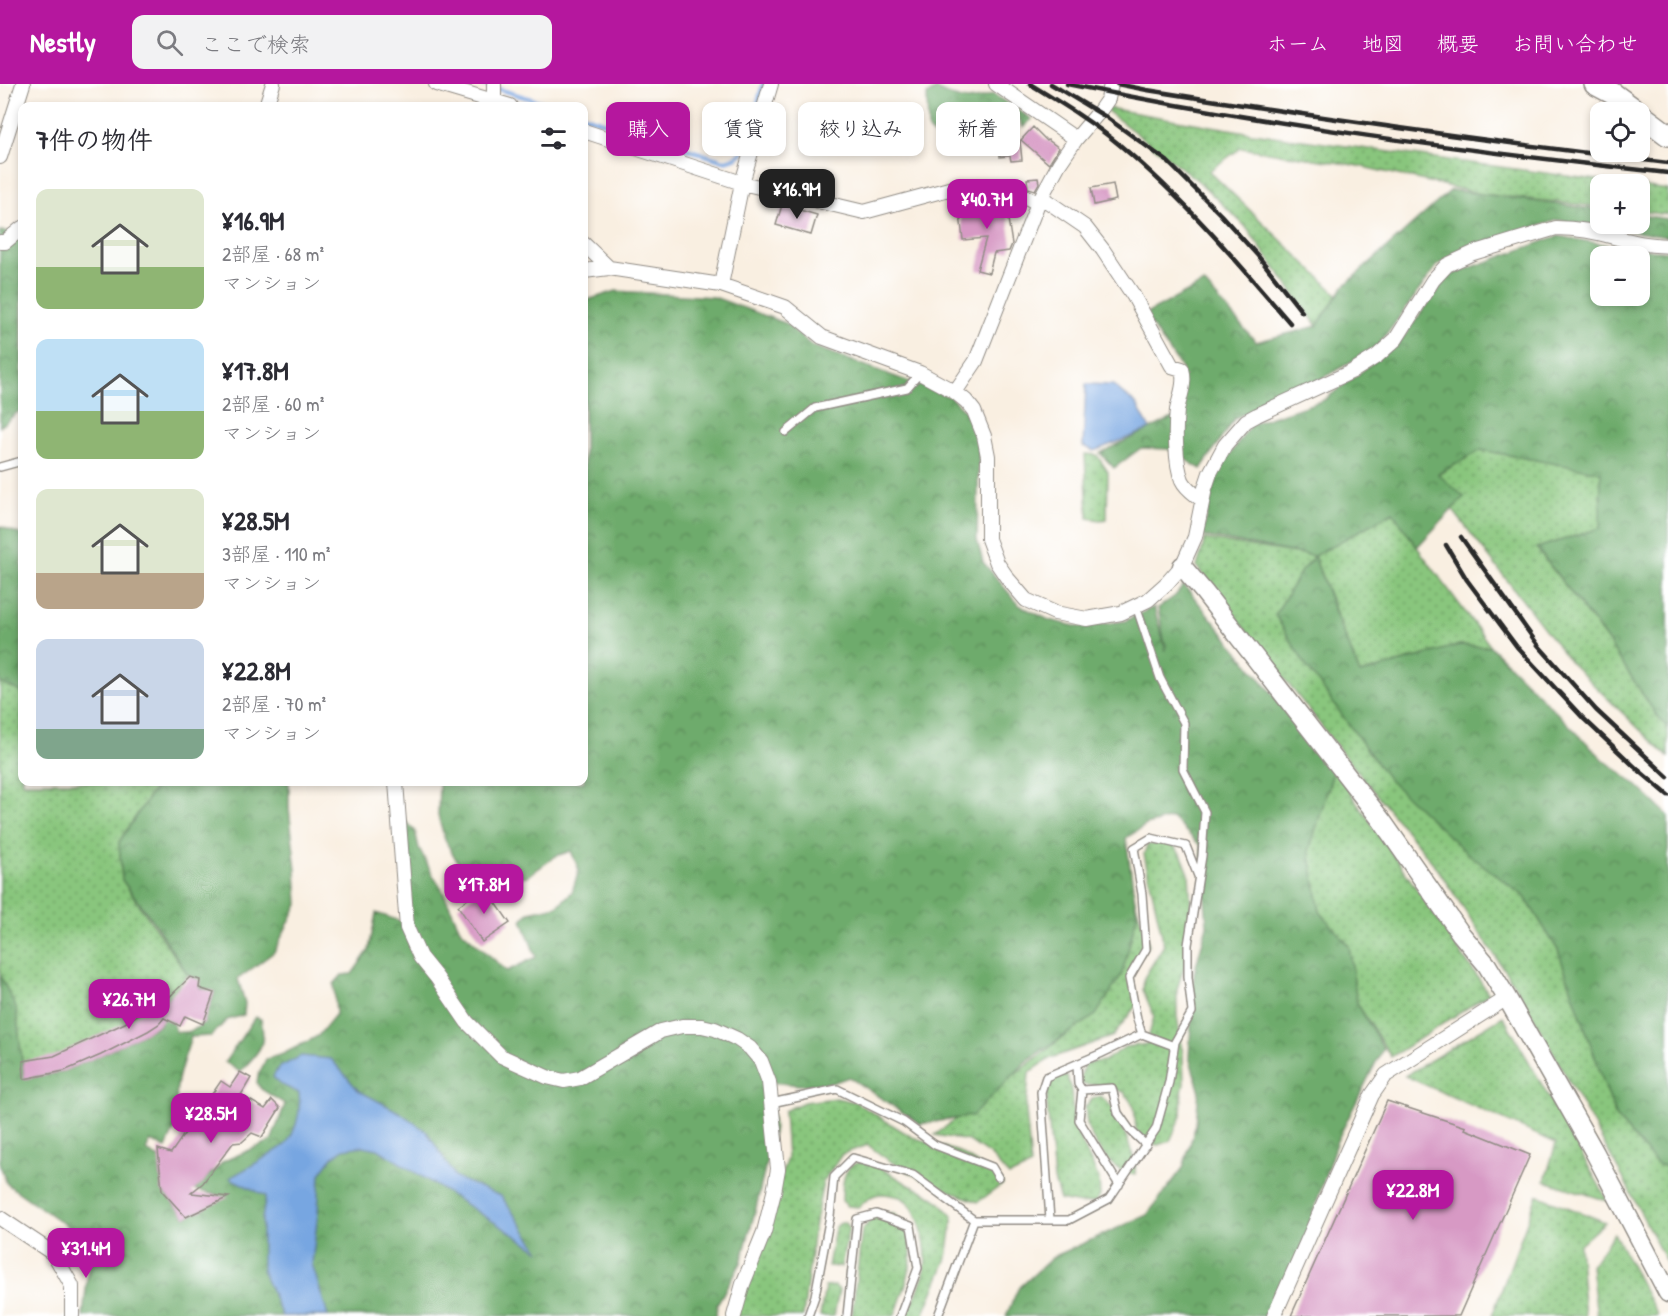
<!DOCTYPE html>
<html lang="ja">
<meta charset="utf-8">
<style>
body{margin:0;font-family:"Patrick Hand","Klee One",sans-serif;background:#f2f2f3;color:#2b2b33;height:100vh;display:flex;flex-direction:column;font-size:22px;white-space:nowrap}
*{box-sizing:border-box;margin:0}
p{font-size:20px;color:#7c7c81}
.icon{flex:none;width:33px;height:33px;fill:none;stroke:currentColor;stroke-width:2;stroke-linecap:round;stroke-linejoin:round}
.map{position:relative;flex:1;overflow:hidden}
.side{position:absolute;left:18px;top:18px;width:570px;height:684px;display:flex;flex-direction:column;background:#fff;border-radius:12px;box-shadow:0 3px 9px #0003}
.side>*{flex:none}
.hud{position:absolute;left:606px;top:18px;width:570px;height:54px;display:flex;gap:12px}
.tools{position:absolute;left:1590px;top:18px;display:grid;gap:12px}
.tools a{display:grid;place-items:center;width:60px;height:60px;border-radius:12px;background:#fff;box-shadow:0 3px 9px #0003;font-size:30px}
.price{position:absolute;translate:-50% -51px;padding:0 14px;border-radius:12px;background:#b5179e;color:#fff;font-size:20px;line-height:39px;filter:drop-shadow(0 2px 3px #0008)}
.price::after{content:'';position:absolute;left:50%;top:36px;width:18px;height:14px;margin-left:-9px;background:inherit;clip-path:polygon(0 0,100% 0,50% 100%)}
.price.on{background:#222;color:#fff}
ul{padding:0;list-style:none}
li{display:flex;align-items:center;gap:18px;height:150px;padding:0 18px}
li span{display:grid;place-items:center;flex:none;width:168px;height:120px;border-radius:12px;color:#555}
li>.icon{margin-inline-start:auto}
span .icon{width:72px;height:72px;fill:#fffc;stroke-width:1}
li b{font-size:26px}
h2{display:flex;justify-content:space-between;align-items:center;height:72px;padding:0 18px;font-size:26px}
.tag{padding:0 21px;border-radius:12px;background:#fff;box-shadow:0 3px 9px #0003;font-size:21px;line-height:54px}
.tag.on{background:#b5179e;color:#fff}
header{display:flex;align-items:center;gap:36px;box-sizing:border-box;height:84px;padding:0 30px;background:#b5179e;color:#fff}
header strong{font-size:28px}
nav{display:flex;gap:33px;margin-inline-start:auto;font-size:21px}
.search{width:420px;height:54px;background:#f2f2f3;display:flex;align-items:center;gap:15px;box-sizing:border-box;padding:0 21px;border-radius:12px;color:#7c7c81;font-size:22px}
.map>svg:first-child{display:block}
.grass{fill:url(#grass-dots);stroke:#5a7854;stroke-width:1.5}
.forest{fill:url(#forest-crowns);stroke:#4c6b4c;stroke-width:1.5;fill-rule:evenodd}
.water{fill:#77a6e1;stroke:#516886;stroke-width:1.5}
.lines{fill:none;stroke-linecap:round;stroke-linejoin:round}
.stream{stroke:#77a6e1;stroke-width:4.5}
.building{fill:#d799c4}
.lane-casing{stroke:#928d86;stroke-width:10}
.street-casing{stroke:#928d86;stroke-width:16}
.secondary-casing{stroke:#928d86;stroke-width:21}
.primary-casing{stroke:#928d86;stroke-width:24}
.lane{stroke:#fff;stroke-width:7}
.street{stroke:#fff;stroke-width:14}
.secondary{stroke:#fff;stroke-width:18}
.primary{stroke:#fff;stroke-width:21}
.rail{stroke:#2b2b2b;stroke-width:4.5}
</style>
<header>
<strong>Nestly</strong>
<div class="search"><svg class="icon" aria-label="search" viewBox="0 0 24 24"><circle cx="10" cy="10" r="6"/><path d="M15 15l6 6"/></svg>ここで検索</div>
<nav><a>ホーム</a><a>地図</a><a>概要</a><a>お問い合わせ</a></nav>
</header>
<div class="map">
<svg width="1668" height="1232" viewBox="0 0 1668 1232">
<defs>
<pattern id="grass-dots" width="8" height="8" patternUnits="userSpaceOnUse" patternTransform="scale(1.5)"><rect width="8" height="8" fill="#89c67d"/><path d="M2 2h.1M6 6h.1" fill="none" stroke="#70a167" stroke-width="1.8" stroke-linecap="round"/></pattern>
<pattern id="forest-crowns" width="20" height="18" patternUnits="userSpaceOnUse" patternTransform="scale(1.5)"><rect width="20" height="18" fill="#6eab6c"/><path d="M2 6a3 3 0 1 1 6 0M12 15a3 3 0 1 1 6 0" fill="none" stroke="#5b8b59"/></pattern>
</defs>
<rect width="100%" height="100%" fill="#fff"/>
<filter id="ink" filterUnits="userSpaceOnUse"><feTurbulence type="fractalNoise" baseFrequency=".0167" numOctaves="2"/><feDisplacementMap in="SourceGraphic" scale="12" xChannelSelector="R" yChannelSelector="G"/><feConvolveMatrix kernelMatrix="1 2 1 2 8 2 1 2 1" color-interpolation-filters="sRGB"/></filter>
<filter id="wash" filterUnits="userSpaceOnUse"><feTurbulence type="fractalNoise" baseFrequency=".008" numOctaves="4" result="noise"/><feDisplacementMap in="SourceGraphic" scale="24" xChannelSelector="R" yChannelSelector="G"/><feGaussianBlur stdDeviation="1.35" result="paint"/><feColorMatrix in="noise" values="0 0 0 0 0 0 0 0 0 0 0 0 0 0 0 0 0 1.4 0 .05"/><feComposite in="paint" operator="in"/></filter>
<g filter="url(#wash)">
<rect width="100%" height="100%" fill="#f9efe1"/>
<path class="grass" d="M 1102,23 L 1252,49 L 1626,100 L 1600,100 L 1600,123 L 1482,110 L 1354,81 L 1241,64 L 1209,87 L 1338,211 L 1317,242 L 1245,142 L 1197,96 Z
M 1640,102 L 1668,106 L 1668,131 L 1640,127 Z
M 1481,366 L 1602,388 L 1601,444 L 1537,465 L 1607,556 L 1668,640 L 1668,673 L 1571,579 L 1452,425 L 1464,413 L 1437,391 Z
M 1085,370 L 1097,371 L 1108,388 L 1107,435 L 1100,436 L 1088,434 Z
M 1393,428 L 1417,463 L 1491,563 L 1459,561 L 1360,590 L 1314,472 L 1275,531 L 1477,776 L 1525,813 L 1558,866 L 1616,1033 L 1657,1080 L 1668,1083 L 1668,1182 L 1623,1094 L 1524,916 L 1437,784 L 1344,671 L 1197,483 L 1205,455 L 1314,472 Z
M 0,599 L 22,608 L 22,698 L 154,698 L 154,705 L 119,758 L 122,796 L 188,891 L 162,920 L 168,928 L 158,942 L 101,971 L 64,987 L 24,995 L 16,924 L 0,891 Z
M 1334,685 L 1489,910 L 1391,973 L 1357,919 L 1349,862 L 1320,828 L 1309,767 Z
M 1161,759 L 1172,760 L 1182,772 L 1189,790 L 1191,825 L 1186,877 L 1177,905 L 1177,932 L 1183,970 L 1184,1000 L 1182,1008 L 1181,1032 L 1170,1057 L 1158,1061 L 1145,1059 L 1136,1047 L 1134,1022 L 1124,1008 L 1104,1002 L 1078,1000 L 1085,979 L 1104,977 L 1125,963 L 1147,960 L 1154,932 L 1143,906 L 1144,894 L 1164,861 L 1144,770 L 1147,761 Z
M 1134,814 L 1149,861 C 1126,887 1127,888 1138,919 L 1113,952 L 1051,974 L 1029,989 L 1026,1026 L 1031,1082 L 1009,1092 L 991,1072 L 969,1057 L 935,1051 L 1083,938 Z
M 1503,932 L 1608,1117 L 1545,1097 L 1556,1059 L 1405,992 Z
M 1054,992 L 1067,992 L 1071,1006 L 1074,1042 L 1099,1095 L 1100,1112 L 1096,1118 L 1081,1120 L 1060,1116 L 1054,1096 L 1047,1020 L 1047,999 Z
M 1101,1012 L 1118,1029 L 1135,1078 L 1135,1091 C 1113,1089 1097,1065 1089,1047 C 1086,1040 1086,1031 1085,1023 L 1092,1015 Z
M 836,1014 L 855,1018 L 912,1053 L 959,1068 L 998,1093 L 1003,1100 L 978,1118 C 936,1102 904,1090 868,1061 L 842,1070 L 823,1098 L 814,1144 L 803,1232 L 734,1232 L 787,1074 L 784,1027 L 804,1018 Z
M 861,1078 L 873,1079 L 909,1101 L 923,1107 L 940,1118 L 953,1132 L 947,1174 L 923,1232 L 907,1232 C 912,1220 924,1196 925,1184 C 928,1165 920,1121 900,1113 C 897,1112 894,1112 891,1111 C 875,1108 870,1112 859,1123 L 848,1122 L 842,1117 C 842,1107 842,1089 851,1082 C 854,1079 858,1079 861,1078 Z
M 1537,1111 L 1605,1138 L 1579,1161 L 1585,1232 L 1492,1232 Z
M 894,1129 C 898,1134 903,1139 905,1144 C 919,1173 906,1198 897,1226 L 894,1232 L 852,1232 L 862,1146 L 876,1130 Z
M 845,1138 L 849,1143 L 841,1183 L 828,1182 L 835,1144 L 839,1140 Z
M 1614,1149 L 1658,1232 L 1597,1232 L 1591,1182 Z
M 835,1202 L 839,1206 L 834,1232 L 820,1232 L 825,1203 Z"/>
<path class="forest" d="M 936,5 C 958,16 969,20 993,10 L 1032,35 L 1023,43 L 1017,30 L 950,32 L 939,57 L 928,46 L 927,11 Z
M 1451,106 L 1600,126 L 1600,140 L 1640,140 L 1640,131 L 1668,135 L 1668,153 L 1558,136 L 1458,168 L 1437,182 L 1378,262 L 1327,292 L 1235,334 L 1201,385 L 1168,365 L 1141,364 L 1114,384 L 1100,369 L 1177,332 L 1182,285 L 1144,231 L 1204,199 L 1256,258 L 1317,242 L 1343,203 Z
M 0,147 L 22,151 L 22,327 L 18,328 L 0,343 Z
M 1558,152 L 1619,163 L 1668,167 L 1668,645 L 1655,629 L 1607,556 L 1537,464 L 1600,444 L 1601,388 L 1481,366 L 1438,390 L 1464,413 L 1417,463 L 1393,428 L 1314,472 L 1337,534 L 1360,590 L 1459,561 L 1491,563 L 1604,676 L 1635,700 L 1668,731 L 1668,1083 L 1657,1080 L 1616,1033 L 1558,866 L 1525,813 L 1467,769 L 1389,696 L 1305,580 L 1275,531 L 1301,487 L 1314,472 L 1202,452 L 1217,390 L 1251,340 L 1324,316 L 1400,258 L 1448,192 ZM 1600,172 L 1640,172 L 1640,212 L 1600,212 Z
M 616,207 L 714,213 L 785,239 L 812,262 L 950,313 L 966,328 L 979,355 L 977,456 L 983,478 L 1019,521 L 1049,536 L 1079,543 L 1125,537 L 1154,523 L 1166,567 L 1158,524 L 1175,512 L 1184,501 L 1334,685 L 1309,767 L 1320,828 L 1349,862 L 1357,919 L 1383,964 L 1336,1059 L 1294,1187 L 1272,1232 L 1006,1232 L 1018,1205 L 1053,1173 L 1147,1131 L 1183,1084 L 1196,1040 L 1199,1005 L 1189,973 L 1194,889 L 1207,842 L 1201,762 L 1172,734 L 1146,741 L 1126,754 L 1137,831 L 1122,890 L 1096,931 L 1029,975 L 972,1032 L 920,1040 L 849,993 L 832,999 L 800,1001 L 769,998 L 774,1044 L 756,1124 L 741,1179 L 717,1220 L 716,1232 L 83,1232 L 91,1159 L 7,1100 L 0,1081 L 0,891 L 16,924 L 24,995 L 64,987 L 101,971 L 158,942 L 168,928 L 176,948 C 205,951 207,930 215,907 L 199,904 L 200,898 L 188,891 L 153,837 L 122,796 L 119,758 L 154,705 L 154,698 L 289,698 L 289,724 L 296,786 L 298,820 L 274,868 L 238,895 L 245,919 L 244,931 L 227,936 L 211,952 L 191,953 C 183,980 170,1005 180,1033 L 166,1064 L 150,1057 L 146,1067 L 165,1077 L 160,1085 L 162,1107 L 186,1133 L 221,1116 L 217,1111 L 194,1106 L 224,1077 L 271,1057 L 285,1020 L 261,1005 L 257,999 L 258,992 L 266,975 L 283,970 L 318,952 L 336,930 L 334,900 L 342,891 L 352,890 L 369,866 L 376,829 L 406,839 L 405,746 L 406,738 L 415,747 L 419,764 L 434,793 L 441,803 L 460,845 L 507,887 L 536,873 L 522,836 L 529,828 L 557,822 L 572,808 L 579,786 L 571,767 L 556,772 L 528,792 L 513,794 L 466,793 L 445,756 L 438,731 L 439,698 L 584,698 L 584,217 Z
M 0,442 L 22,451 L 22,608 L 0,599 Z
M 255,933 L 261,935 C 267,964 258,968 240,988 L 225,978 Z"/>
<path class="water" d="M 1086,300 L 1113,301 L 1137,321 L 1150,345 L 1094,367 L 1083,362 Z
M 301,972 L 331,975 L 359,1007 L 399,1028 L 427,1048 L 456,1094 L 501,1112 L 540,1167 L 378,1065 L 363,1062 L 343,1065 L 331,1075 L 320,1090 L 318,1128 L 312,1180 L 328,1232 L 282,1232 L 262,1186 L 262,1135 L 266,1112 L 230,1094 C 240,1088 282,1065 287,1059 C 297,1044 301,1026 299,1009 L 280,1000 L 273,993 L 278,984 Z"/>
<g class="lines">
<path class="stream" d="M 482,0 L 554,22
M 584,32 L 724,77 C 735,75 743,71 747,60
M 752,41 L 763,0"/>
</g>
<g id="blocks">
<path class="building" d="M 979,33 L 980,40 L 1014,39 L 1015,63 L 1020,57 L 1022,76 L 1011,77 L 1010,72 L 1000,73 L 999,61 L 989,61 L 989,56 L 956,59 L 954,36 Z
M 1033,43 L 1047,57 L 1048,56 L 1059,64 L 1049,80 L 1021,56 Z
M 1038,94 L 1039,99 L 1035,106 L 1028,104 L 1027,95 Z
M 1113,100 L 1116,116 L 1094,121 L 1091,104 Z
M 985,112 L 989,112 L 993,131 L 1007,129 L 1012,160 L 1009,167 L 994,169 L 989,189 L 977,186 L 986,154 L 963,156 L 960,130 L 972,129 L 970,114 Z
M 782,121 L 817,131 L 811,151 L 776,141 Z
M 485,803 L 510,839 L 482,858 L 458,822 Z
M 190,893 L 200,896 L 199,904 L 214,909 L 203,940 L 185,932 L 180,942 L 164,934 L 159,940 L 148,947 L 101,971 L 64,987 L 24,995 L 23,977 L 54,972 L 125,939 L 156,919 L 160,922 Z
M 240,988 L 251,994 L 241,1011 L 265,1025 L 272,1016 L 280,1024 L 262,1053 L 252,1049 L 242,1058 L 233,1059 L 203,1099 L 191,1109 L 229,1113 L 186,1133 L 162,1107 L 158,1065 L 171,1069 L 221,997 L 230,1003 Z
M 1387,1017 L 1466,1043 L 1465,1045 L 1530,1071 L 1459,1232 L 1291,1232 Z"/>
</g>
</g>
<g filter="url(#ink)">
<use href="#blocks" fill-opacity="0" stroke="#928d86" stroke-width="1.5"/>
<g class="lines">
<g class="lane-casing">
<path id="lane" d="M 786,348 L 815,324 L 907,304 L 920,289
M 0,383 L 22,377
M 1142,950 L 1174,962
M 1077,980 L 1078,1000 L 1082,1006 L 1079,1036 L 1119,1101
M 1082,1006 L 1112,1004 L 1118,1029 L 1130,1046 L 1146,1061
M 771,1019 L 837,1005 L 904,1038 L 935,1061 L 992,1083 L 998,1093
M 1050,1136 L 1041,1008 L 1046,993 L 1100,970 L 1142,950 L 1137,935 L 1129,894 L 1146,865 L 1142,810 L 1134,764 L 1151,754 L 1186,762 L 1198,792
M 808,1232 L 815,1212 L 830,1132 L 834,1093 L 853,1074 L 913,1091 L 974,1136 L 1069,1136 L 1109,1115 L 1156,1045 L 1169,998 L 1175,958 L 1192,928 L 1188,893 L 1188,861 L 1202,772 L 1205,728 L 1183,685 L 1184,639 L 1160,594 L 1136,522
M 847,1232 L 857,1135 L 876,1130 L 911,1142 L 918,1184 L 900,1232
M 938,1232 L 974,1136"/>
</g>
<g class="street-casing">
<path id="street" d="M 436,0 L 510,22
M 771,0 L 742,99 L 864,128 L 960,102 L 1005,103 L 1038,119 L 976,277 L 955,308
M 996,0 L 1076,55
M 266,22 L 273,0
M 494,22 L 494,0
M 584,47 L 742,99 L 721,201
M 0,73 L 23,0
M 1041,113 L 1085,143 L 1103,166 L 1133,211 L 1172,282 L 1182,285 C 1186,299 1180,312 1177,326 C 1175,344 1175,379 1182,396 C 1186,405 1195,410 1202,416
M 1038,119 L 1059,80 L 1076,55 L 1099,28 L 1108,15 L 1111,0
M 0,158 L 5,158 L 22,144
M 584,160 L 609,184
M 584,187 L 609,184 L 721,201 L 785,223 L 822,253 L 920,289 L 955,308 L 966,317 L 974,327 L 984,352 L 988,372 L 988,455 L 997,479 L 1008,495 L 1026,516 L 1055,529 L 1087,535 L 1121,529 L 1148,516 L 1167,499 L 1182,482 L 1195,453 L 1205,404 L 1210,389 L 1225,361 L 1246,337 L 1257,331 L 1353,287 L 1377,272 L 1396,255 L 1433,196 L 1447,181 L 1473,169 L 1556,144 C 1586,144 1607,152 1635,158 C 1646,161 1657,161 1668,162
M 396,698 L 407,844 L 420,873 L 437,894 L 467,938 L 501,972 L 547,993 L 564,997 L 580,994 L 661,947 L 682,942 L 702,942 L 715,945 L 737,955 L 750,964 L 761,977 L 769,998 L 778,1085 L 774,1108 L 764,1148 L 743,1200 L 734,1232
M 0,1134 L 54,1170 L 72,1202 L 72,1232
M 1274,1232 L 1372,1011 L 1386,991 L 1507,914"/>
</g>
<g class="secondary-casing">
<path id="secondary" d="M 1182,482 L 1204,508 L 1382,737 L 1461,850 L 1487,881 L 1507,914 L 1595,1069 L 1668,1209"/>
</g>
<g class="primary-casing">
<path id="primary" d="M 1595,0 L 1612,9 L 1638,28
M 1640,30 L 1668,51"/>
</g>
<use href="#lane" class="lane"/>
<use href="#street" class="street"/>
<use href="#secondary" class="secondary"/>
<use href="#primary" class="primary"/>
<path class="rail" d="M 1030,0 C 1061,19 1094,39 1121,62 C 1184,115 1237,177 1290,239
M 1051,0 L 1106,33 L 1167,77 L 1221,131 L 1258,172 L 1302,228
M 1067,0 C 1266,41 1467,67 1668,89
M 1117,0 L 1147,6 C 1321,34 1494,58 1668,79
M 1461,453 L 1538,561 L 1596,626 L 1668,693
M 1446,461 L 1467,496 L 1517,563 L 1583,634 L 1636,684 L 1668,711"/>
</g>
</g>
</svg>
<div class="tools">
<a><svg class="icon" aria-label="locate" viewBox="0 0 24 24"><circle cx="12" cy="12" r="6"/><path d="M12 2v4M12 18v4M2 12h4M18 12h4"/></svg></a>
<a>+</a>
<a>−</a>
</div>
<b class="price on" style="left:797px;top:136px">¥16.9M</b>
<b class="price" style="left:987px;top:146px">¥40.7M</b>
<b class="price" style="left:484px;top:831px">¥17.8M</b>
<b class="price" style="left:129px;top:946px">¥26.7M</b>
<b class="price" style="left:211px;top:1060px">¥28.5M</b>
<b class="price" style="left:1413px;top:1137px">¥22.8M</b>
<b class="price" style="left:86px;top:1195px">¥31.4M</b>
<div class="hud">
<a class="tag on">購入</a>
<a class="tag">賃貸</a>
<a class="tag">絞り込み</a>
<a class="tag">新着</a>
</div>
<section class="side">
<h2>7件の物件<svg class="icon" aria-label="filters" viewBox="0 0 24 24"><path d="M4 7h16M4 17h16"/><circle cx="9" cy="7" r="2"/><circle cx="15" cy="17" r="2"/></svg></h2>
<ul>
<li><span style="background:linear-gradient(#dfe7d0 65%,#8fb573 0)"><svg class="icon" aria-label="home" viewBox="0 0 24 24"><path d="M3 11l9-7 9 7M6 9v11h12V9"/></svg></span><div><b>¥16.9M</b><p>2部屋 · 68 m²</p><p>マンション</p></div></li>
<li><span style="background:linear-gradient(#bfe0f5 60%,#8fb573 0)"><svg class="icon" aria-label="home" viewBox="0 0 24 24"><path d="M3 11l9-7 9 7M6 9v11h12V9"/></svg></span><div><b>¥17.8M</b><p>2部屋 · 60 m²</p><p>マンション</p></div></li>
<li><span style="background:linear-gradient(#dfe7d0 70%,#b9a48a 0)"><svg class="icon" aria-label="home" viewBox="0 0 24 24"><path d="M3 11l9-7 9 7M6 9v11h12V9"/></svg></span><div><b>¥28.5M</b><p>3部屋 · 110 m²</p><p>マンション</p></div></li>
<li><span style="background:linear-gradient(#c9d6e8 75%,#7fa58c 0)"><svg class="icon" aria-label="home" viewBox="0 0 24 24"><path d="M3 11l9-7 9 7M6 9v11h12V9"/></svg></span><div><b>¥22.8M</b><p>2部屋 · 70 m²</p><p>マンション</p></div></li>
</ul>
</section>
</div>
